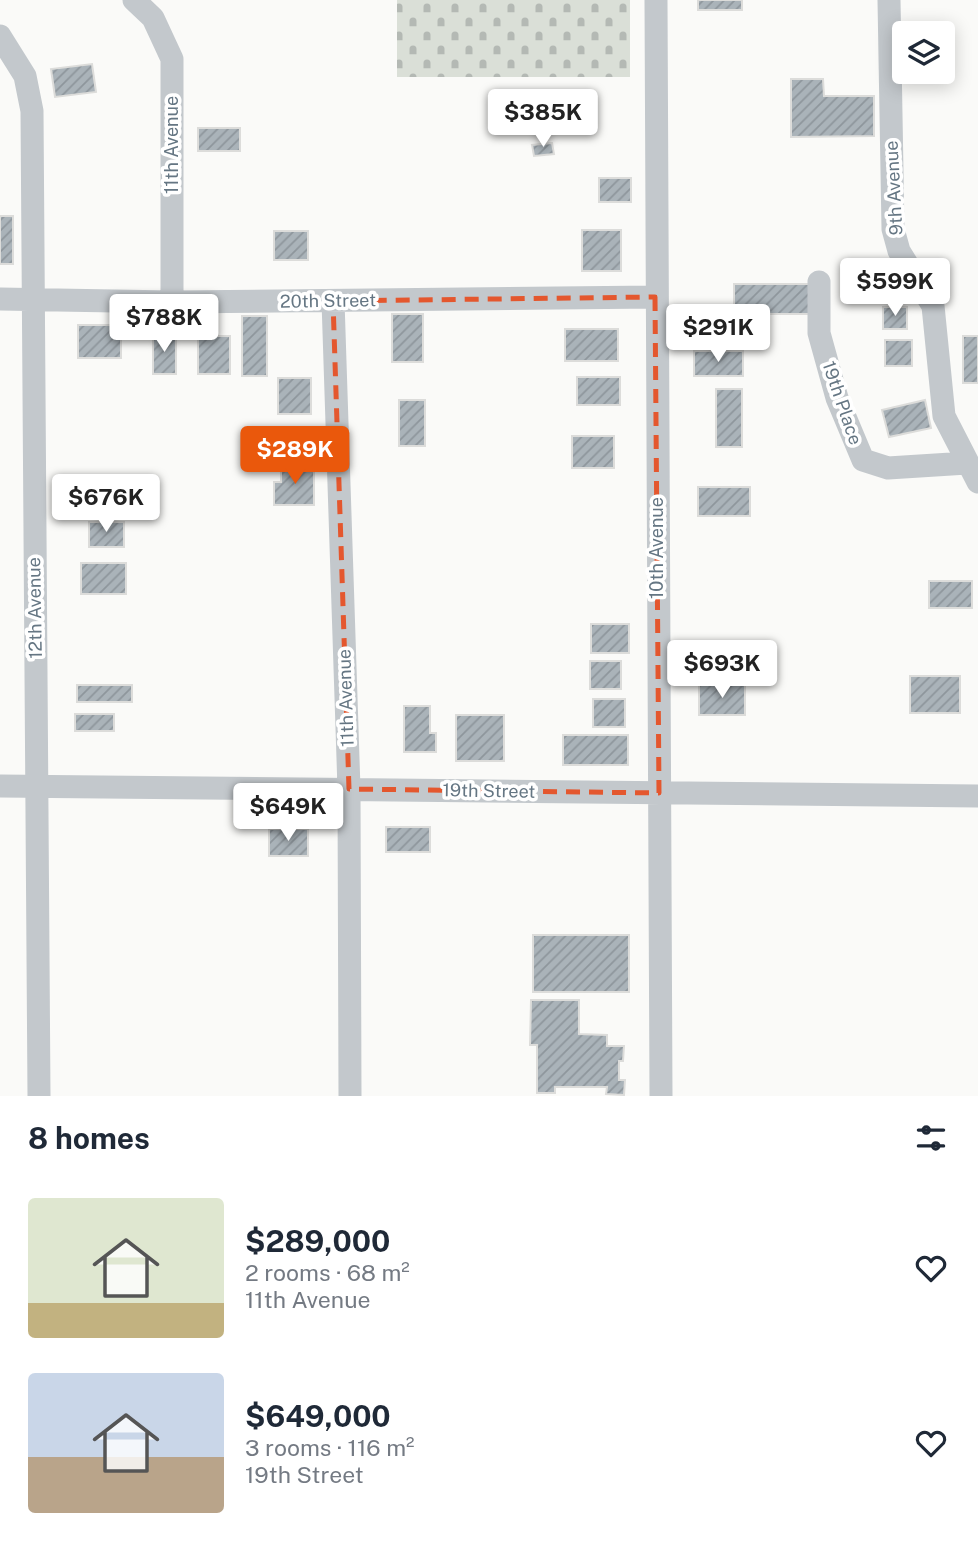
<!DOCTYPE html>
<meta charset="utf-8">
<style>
body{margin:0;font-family:"Public Sans",sans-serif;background:#f6f6f7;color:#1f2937;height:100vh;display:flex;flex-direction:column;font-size:26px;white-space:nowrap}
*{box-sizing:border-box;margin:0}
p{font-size:23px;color:#747a83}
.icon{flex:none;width:38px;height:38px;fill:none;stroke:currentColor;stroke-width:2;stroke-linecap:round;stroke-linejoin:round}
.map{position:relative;height:1096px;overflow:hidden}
.panel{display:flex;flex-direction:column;background:#fff;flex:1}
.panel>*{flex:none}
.buttons{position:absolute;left:892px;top:21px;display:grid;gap:14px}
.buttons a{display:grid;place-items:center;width:63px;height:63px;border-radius:7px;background:#fff;box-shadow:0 4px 18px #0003;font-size:35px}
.price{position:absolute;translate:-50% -60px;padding:0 16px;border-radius:7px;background:#fff;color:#222;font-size:23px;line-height:46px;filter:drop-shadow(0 2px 4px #0008)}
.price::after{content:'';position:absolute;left:50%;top:42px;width:21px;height:16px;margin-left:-10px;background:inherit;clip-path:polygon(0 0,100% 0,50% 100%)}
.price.selected{background:#ea580c;color:#fff}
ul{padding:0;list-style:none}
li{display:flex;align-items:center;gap:21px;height:175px;padding:0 28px}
li span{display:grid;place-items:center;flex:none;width:196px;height:140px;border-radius:7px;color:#555}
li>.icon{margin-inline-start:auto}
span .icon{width:84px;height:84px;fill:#fffc;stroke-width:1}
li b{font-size:30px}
h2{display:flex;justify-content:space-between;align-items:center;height:84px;padding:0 28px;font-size:30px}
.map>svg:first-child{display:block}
.cemetery{fill:url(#cemetery-stones)}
.building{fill:url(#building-hatch);stroke:#dcdcda;stroke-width:2}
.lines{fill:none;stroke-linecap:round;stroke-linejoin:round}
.minor{stroke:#c3c8cc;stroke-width:23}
.marked{fill:none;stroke:#e4572e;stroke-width:5;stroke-dasharray:14 9;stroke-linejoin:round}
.labels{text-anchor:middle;stroke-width:7;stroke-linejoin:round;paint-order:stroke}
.street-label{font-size:18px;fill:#657683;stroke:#fff}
</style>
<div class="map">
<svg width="978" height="1096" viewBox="0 0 978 1096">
<defs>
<pattern id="cemetery-stones" width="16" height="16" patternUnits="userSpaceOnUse" patternTransform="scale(1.75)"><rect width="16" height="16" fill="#dadfd7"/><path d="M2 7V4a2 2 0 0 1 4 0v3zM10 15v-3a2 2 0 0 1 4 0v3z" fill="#b4b9b4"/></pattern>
<pattern id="building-hatch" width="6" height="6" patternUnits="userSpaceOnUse" patternTransform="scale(1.75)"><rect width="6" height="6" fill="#aab3b9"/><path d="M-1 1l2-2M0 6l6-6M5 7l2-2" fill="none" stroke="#8e969c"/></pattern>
</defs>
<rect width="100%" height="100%" fill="#fafaf8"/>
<path class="cemetery" d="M 397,0 L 630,0 L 630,77 L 397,77 Z"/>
<path class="building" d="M 698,0 L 742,0 L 742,10 L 698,10 Z
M 92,64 L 96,92 L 55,97 L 51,69 Z
M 791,79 L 823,79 L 824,96 L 874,96 L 874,136 L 791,137 Z
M 198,128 L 240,128 L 240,151 L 198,151 Z
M 552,143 L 554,154 L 534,156 L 532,145 Z
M 599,178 L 631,178 L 631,202 L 599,202 Z
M 0,216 L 13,216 L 13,264 L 0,264 Z
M 582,230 L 621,230 L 621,271 L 582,271 Z
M 274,231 L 308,231 L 308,260 L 274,260 Z
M 734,284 L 810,284 L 810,314 L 734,314 Z
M 883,307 L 907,307 L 907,329 L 883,329 Z
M 392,314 L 423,314 L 423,362 L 392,362 Z
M 242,316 L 267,316 L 267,376 L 242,376 Z
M 78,325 L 121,325 L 121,358 L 78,358 Z
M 565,329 L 618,329 L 618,361 L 565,361 Z
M 153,333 L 176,333 L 176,374 L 153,374 Z
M 198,336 L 230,336 L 230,374 L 198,374 Z
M 963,336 L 978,336 L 978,383 L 963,383 Z
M 885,340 L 912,340 L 912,366 L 885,366 Z
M 694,351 L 743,351 L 743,376 L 694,376 Z
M 577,377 L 620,377 L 620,405 L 577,405 Z
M 278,378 L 311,378 L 311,414 L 278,414 Z
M 716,389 L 742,389 L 742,447 L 716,447 Z
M 399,400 L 425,400 L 425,446 L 399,446 Z
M 925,400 L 931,428 L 889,437 L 882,410 Z
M 272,432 L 313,432 L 313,457 L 272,457 Z
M 572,436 L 614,436 L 614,468 L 572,468 Z
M 281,465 L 314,465 L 314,505 L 274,505 L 274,482 L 281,482 Z
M 698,487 L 750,487 L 750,516 L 698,516 Z
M 89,522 L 124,522 L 124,547 L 89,547 Z
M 81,563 L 126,563 L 126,594 L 81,594 Z
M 929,581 L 972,581 L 972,608 L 929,608 Z
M 591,624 L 629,624 L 629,653 L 591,653 Z
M 590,661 L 621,661 L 621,689 L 590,689 Z
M 910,676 L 960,676 L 960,713 L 910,713 Z
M 77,685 L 132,685 L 132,702 L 77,702 Z
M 699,685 L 745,685 L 745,715 L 699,715 Z
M 593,699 L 625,699 L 625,727 L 593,727 Z
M 404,706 L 430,706 L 430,733 L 436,733 L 436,752 L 404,752 Z
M 75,714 L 114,714 L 114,731 L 75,731 Z
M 456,715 L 504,715 L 504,761 L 456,761 Z
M 563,735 L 628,735 L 628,765 L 563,765 Z
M 386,827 L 430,827 L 430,852 L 386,852 Z
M 269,829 L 308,829 L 308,856 L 269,856 Z
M 533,935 L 629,935 L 629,992 L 533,992 Z
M 531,1000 L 579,1000 L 579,1034 L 607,1035 L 607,1046 L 624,1046 L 623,1061 L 619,1061 L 619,1080 L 625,1080 L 624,1095 L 606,1094 L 607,1087 L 555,1087 L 555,1093 L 537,1093 L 537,1045 L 530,1045 Z"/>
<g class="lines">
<path class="minor" d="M 134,0 L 153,18 L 172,59 L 172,302
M 656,0 L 661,1096
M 889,0 L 893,229 L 899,251 L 933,306 L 944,416 L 978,482
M 0,36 L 25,76 L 32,111 L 39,1096
M 819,282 L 819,333 L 837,398 L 863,460 L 888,468 L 967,463
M 0,299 L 172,302 L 655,297
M 333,301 L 349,789 L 350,1096
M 0,786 L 978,796"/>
</g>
<path class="marked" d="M 655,297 L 659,793 L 349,789 L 333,301 Z"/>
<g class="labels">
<g class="street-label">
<text transform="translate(172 145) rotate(-90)" y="6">11th Avenue</text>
<text transform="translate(894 188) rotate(-93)" y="6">9th Avenue</text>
<text transform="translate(328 301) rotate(-1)" y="6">20th Street</text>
<text transform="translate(842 403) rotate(71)" y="6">19th Place</text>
<text transform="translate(657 548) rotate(-90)" y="6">10th Avenue</text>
<text transform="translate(35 608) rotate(-91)" y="6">12th Avenue</text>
<text transform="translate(346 698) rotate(-92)" y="6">11th Avenue</text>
<text transform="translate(489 791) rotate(1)" y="6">19th Street</text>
</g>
</g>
</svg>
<div class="buttons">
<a><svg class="icon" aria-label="layers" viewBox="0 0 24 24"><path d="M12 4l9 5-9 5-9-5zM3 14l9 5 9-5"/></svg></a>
</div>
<b class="price" style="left:543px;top:149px">$385K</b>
<b class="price" style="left:895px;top:318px">$599K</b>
<b class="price" style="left:164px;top:354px">$788K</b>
<b class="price" style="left:718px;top:364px">$291K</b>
<b class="price selected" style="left:295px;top:486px">$289K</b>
<b class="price" style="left:106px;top:534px">$676K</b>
<b class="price" style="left:722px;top:700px">$693K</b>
<b class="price" style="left:288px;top:843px">$649K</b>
</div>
<section class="panel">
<h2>8 homes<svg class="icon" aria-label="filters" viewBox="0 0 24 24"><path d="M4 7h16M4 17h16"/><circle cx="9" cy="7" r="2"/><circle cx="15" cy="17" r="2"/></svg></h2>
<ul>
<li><span style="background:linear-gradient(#dfe7d0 75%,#c2b280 0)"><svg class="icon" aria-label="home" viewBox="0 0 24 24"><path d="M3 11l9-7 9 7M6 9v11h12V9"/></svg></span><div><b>$289,000</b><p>2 rooms · 68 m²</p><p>11th Avenue</p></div><svg class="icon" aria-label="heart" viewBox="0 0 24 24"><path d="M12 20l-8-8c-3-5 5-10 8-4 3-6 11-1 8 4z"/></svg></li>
<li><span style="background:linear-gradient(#c9d6e8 60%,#b9a48a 0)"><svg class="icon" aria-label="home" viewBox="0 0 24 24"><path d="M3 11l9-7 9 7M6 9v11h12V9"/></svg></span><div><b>$649,000</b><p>3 rooms · 116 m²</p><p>19th Street</p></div><svg class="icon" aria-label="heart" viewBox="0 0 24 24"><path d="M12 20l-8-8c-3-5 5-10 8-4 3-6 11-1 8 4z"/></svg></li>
</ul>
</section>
